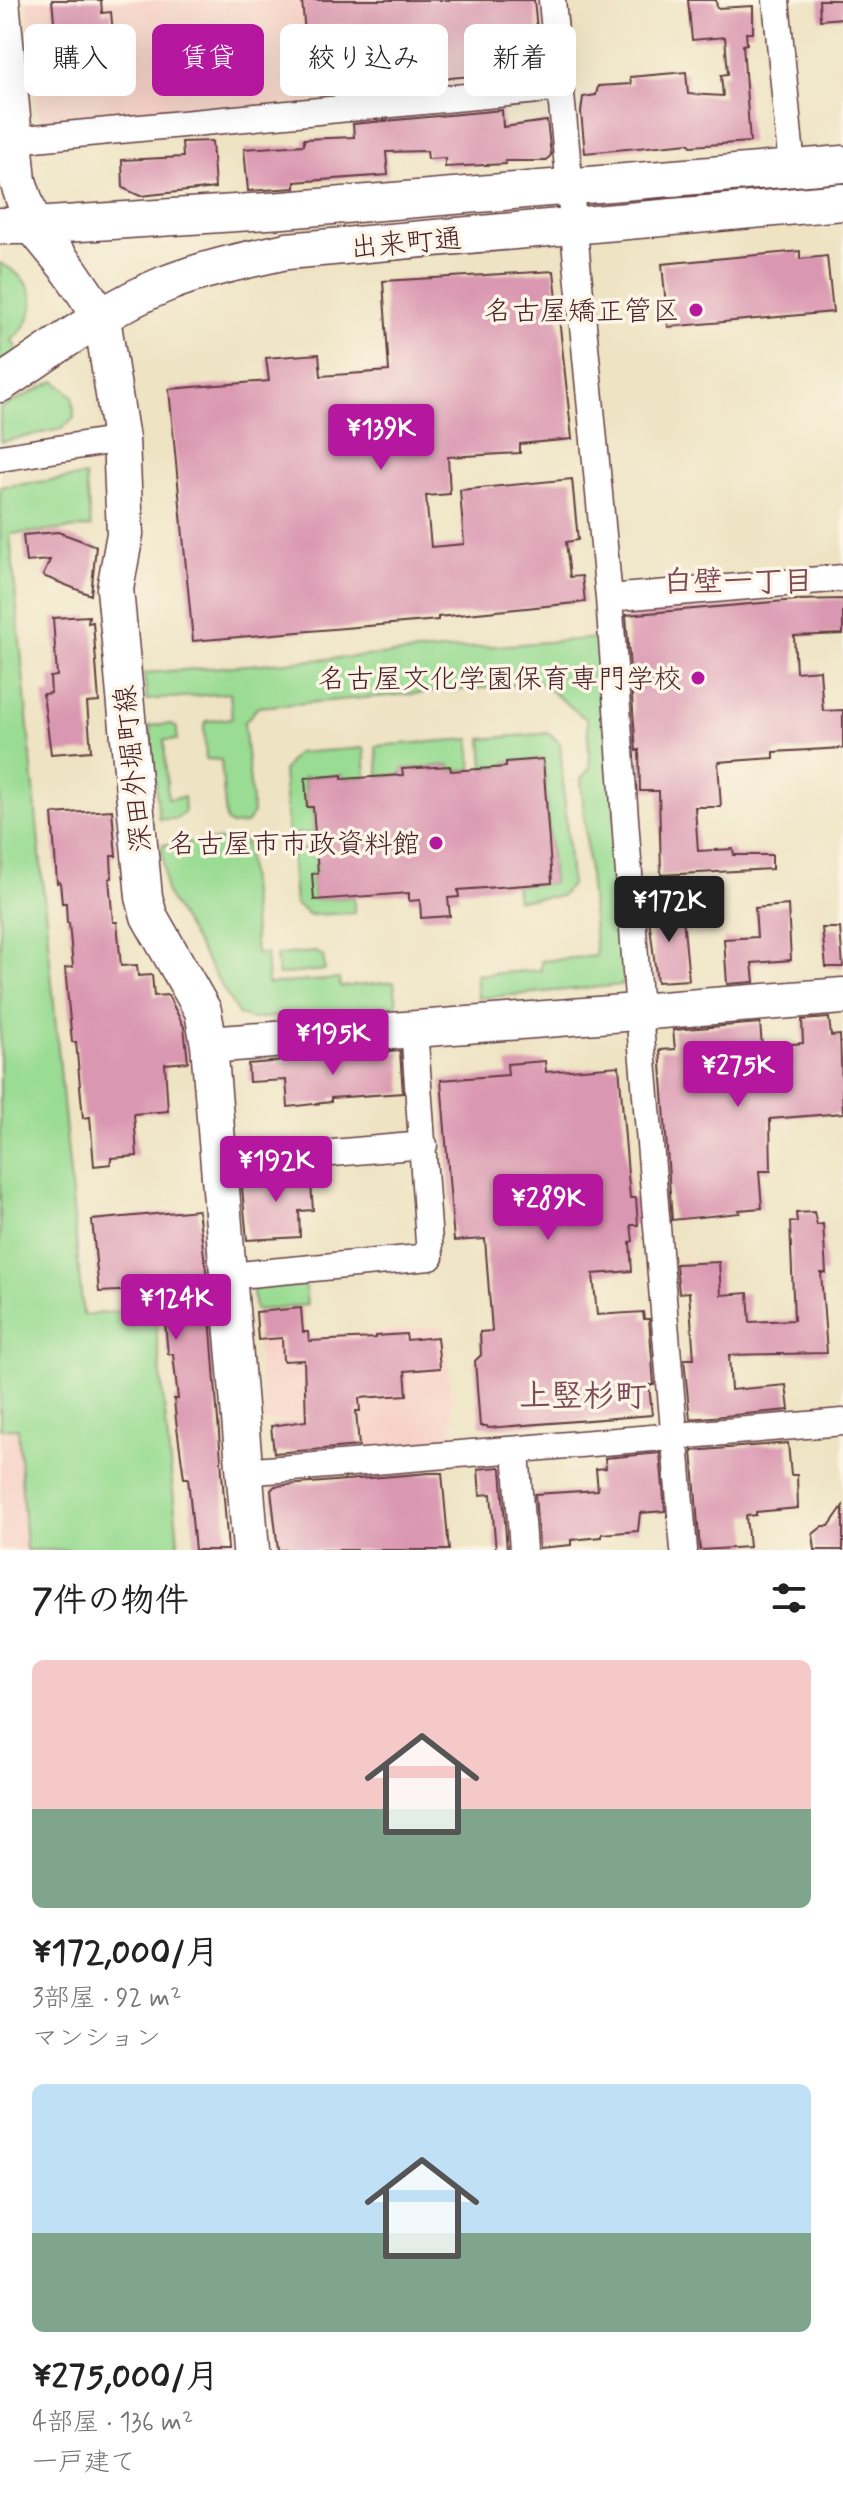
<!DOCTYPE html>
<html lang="ja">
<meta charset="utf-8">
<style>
body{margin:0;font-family:Mynerve,"Klee One",sans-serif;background:#f2f2f2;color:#222;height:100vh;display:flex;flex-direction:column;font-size:30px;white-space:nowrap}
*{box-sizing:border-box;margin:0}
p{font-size:26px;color:#767676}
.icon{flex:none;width:44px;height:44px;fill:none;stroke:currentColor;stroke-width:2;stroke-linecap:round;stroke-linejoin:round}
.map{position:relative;height:1550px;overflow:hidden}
.sheet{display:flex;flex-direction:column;background:#fff;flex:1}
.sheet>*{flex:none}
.guide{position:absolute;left:24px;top:24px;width:796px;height:72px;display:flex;gap:16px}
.price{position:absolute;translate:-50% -68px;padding:0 18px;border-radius:8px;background:#b5179e;color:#fff;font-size:26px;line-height:52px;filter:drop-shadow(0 2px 4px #0008)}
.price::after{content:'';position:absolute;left:50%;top:48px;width:24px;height:18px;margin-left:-12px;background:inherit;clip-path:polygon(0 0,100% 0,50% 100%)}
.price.current{background:#222;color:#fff}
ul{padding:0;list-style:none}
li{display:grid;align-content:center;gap:16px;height:424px;padding:0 32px}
li span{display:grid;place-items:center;height:248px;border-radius:12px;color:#555}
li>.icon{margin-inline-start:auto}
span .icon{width:144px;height:144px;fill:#fffc;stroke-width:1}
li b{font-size:34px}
h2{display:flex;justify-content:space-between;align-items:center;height:96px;padding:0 32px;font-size:34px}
.chip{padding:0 28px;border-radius:12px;background:#fff;box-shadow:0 8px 32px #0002;font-size:28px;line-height:72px}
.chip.current{background:#b5179e;color:#fff}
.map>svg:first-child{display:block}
.built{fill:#f7d1c7}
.green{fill:#9adc93;stroke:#727e5f;stroke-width:2}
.building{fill:#da97b1}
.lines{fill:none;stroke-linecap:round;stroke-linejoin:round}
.street-casing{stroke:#633c42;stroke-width:29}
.secondary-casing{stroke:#633c42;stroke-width:39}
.street{stroke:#fff;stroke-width:26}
.secondary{stroke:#fff;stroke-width:36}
.poi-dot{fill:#b5179e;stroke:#fcf5e5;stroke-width:3}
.labels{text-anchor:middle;stroke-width:7;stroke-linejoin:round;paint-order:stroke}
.street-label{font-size:28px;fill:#4a1f2b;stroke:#fcf5e5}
.poi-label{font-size:28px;fill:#4a1f2b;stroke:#fcf5e5;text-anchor:end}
.neighbourhood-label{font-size:30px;font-weight:bold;fill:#7c495a;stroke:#fcf5e5}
.quarter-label{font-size:32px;font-weight:bold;fill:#7c495a;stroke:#fcf5e5}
</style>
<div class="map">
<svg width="843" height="1550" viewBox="0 0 843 1550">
<rect width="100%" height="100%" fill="#fcf5e5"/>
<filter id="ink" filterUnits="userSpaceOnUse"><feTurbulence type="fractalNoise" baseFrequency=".0125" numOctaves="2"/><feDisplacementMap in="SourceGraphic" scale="16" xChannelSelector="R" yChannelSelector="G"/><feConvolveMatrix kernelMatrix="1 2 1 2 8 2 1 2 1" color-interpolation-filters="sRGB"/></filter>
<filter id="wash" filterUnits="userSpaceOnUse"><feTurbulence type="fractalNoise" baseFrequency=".006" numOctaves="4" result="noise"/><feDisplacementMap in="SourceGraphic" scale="32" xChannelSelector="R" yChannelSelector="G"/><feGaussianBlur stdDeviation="1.8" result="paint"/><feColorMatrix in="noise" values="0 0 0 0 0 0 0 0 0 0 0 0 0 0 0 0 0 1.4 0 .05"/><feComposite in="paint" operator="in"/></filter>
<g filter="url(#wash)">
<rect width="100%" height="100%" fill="#eee3c3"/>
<path class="built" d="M 27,0 L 543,0 L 549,72 L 541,81 L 55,124 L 38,115 Z
M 444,1326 L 454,1440 L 366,1448 L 363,1415 L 264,1422 L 257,1341 Z
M 18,1428 L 26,1550 L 0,1550 L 0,1429 Z"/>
<path class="green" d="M 0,263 C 38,282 43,311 12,340 L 18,351 L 0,362 Z
M 55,381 L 73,396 L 74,418 L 61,429 L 0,442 L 0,408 Z
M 85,476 L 91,527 L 10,534 L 83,1315 L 154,1308 L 179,1550 L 26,1550 L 18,1428 L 0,1429 L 0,487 Z
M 599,638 L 628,977 L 621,985 L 478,998 L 476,975 L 541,970 L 541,961 L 596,956 L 581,779 L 590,768 L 587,720 L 541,683 L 258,707 L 244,723 L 253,813 L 246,824 L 231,825 L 226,821 L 221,760 L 206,759 L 204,725 L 207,721 L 232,718 L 230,693 L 147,700 L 144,673 Z
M 170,724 L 177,728 L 177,740 L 164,740 L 168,799 L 184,797 L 185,811 L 177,819 L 159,819 L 150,726 Z
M 549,733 L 560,743 L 571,885 L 561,896 L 517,900 L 515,886 L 553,883 L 543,759 L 506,762 L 506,767 L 484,768 L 482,739 Z
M 470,739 L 472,769 L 451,771 L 450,765 L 403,769 L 402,774 L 379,776 L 376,746 Z
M 364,748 L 366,777 L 342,779 L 342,775 L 304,777 L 307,807 L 313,807 L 314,833 L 288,835 L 283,771 L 296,753 Z
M 246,838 L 256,954 L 266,954 L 268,984 L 339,979 L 340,987 L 394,982 L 397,1005 L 252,1019 L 239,1015 L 166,893 L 162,845 Z
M 316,848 L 318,873 L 312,874 L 314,900 L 354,897 L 354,913 L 310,915 L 295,904 L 291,850 Z
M 316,952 L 323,956 L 325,970 L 278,975 L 276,955 Z
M 304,1279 L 307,1305 L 255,1310 L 253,1290 L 260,1283 Z"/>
<g id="blocks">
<path class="building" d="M 52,0 L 101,0 L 102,13 L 111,12 L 115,56 L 58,61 Z
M 302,0 L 534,0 L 541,70 L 310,90 Z
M 688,0 L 716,0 L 717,8 L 753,6 L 753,33 L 746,33 L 747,44 L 743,45 L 750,142 L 691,146 L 689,143 L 585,153 L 581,112 L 583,97 L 596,95 L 598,86 L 631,84 L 630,77 L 686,72 L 688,94 L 723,96 L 721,75 L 728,74 L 725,37 L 692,40 Z
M 819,0 L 843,0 L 843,18 L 820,20 Z
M 502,110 L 503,127 L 547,121 L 551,155 L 546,161 L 505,161 L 506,164 L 445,167 L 445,158 L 428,159 L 427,151 L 386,152 L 388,175 L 295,182 L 295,188 L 248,191 L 244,149 L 304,145 L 304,139 L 354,137 L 353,124 Z
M 212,141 L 215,188 L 140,196 L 123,188 L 122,160 L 183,157 L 182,142 Z
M 800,251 L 800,259 L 827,256 L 833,312 L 668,327 L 662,264 Z
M 554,271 L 572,439 L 520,444 L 520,453 L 448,457 L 450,494 L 426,496 L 431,547 L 464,544 L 460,490 L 572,479 L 578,540 L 566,542 L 570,577 L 582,576 L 585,602 L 438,617 L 438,620 L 193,641 L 169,389 L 269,381 L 266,358 L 319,354 L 321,376 L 389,371 L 383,281 Z
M 58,532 L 96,546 L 91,595 L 43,576 L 50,560 L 26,562 L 23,535 Z
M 843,599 L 843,634 L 794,636 L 796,672 L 820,670 L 823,711 L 843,710 L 843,748 L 774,752 L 774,758 L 718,762 L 721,807 L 695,807 L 698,851 L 733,849 L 734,855 L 772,855 L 772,869 L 661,875 L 659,791 L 640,791 L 639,750 L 636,751 L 626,615 L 797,600 Z
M 89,616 L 88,623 L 93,622 L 99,702 L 87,703 L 91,751 L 51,754 L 43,694 L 51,693 L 50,677 L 57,676 L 53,618 Z
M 543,759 L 552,883 L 458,890 L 459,897 L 448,898 L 450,916 L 421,918 L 420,900 L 409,901 L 409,893 L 314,900 L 312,874 L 318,873 L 313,807 L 307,807 L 305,778 L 342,775 L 342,779 L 403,775 L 402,769 L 450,766 L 451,771 L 506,767 L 506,762 Z
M 112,810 L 116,856 L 111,856 L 112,878 L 109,879 L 113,922 L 117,922 L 121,966 L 137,965 L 138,976 L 152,975 L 154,996 L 168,995 L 184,1027 L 188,1062 L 165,1064 L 168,1111 L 134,1114 L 137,1156 L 111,1158 L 111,1164 L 94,1166 L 90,1117 L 83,1118 L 76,1042 L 72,1042 L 65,968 L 73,967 L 69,923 L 67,923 L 66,903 L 62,903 L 60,882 L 57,883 L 52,814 Z
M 788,905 L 791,960 L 752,963 L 754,982 L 727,984 L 724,939 L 757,937 L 755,908 Z
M 682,907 L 689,980 L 657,982 L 648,910 Z
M 822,928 L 840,928 L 843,967 L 826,967 Z
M 829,1018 L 831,1036 L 840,1035 L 843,1113 L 770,1119 L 771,1171 L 759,1171 L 762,1208 L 739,1210 L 740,1213 L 672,1220 L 660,1050 L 675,1049 L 673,1030 L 760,1023 L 762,1047 L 803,1043 L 802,1020 Z
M 400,1051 L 403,1093 L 331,1098 L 331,1102 L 288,1107 L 286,1080 L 249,1082 L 248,1064 Z
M 545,1061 L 546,1072 L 619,1066 L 630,1198 L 636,1198 L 638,1225 L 631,1225 L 633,1241 L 630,1242 L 632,1271 L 593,1274 L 597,1315 L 643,1312 L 644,1319 L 649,1319 L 654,1385 L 649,1385 L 652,1415 L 488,1428 L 487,1426 L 480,1426 L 475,1361 L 481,1355 L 480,1332 L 492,1331 L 485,1239 L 454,1241 L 441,1080 L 508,1075 L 507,1064 Z
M 310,1171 L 313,1210 L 299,1211 L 300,1237 L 247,1240 L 241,1177 Z
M 198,1210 L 207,1278 L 228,1550 L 195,1550 L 188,1478 L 184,1478 L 176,1420 L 174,1399 L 178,1399 L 173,1354 L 168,1354 L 162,1292 L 138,1295 L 138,1290 L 99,1292 L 92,1220 Z
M 814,1212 L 817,1225 L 823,1224 L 826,1273 L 821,1273 L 827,1353 L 729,1355 L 731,1390 L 786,1385 L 789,1410 L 690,1419 L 684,1359 L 694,1359 L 689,1292 L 679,1293 L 676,1264 L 719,1262 L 721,1295 L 748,1293 L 750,1322 L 794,1320 L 790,1222 L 797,1222 L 796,1213 Z
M 301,1308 L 303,1332 L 308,1332 L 309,1341 L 375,1338 L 375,1336 L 406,1334 L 407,1340 L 437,1337 L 440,1368 L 405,1371 L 407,1395 L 359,1398 L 360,1411 L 356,1411 L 359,1446 L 274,1453 L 271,1426 L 306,1421 L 304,1360 L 283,1361 L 282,1338 L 258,1340 L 256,1312 Z
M 788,1443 L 791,1475 L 797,1475 L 798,1508 L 756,1512 L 756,1515 L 746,1516 L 749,1547 L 700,1550 L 692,1451 Z
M 660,1453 L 665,1511 L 640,1513 L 638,1531 L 602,1534 L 602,1537 L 571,1540 L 571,1545 L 539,1548 L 535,1494 L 598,1490 L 596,1469 L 606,1468 L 605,1458 Z
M 500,1467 L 501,1469 L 507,1550 L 496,1550 L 491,1494 L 480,1495 L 478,1469 Z
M 429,1473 L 442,1473 L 449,1550 L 278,1550 L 271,1490 L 275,1486 Z
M 843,1506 L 843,1550 L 815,1550 L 813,1534 L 823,1526 L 829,1526 Z"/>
</g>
</g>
<g filter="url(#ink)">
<use href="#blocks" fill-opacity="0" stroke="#633c42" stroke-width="2"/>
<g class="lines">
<g class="street-casing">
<path id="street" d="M 552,0 L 609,598 L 639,1012 L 684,1550
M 776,0 L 792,168
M 14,140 L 560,88
M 0,458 L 121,439
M 609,598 L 843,578
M 218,1163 L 424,1145
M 228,1276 L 430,1257 L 414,1027
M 516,1450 L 523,1550
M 244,1472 L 843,1422"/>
</g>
<g class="secondary-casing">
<path id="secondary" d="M 1,0 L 18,181 L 33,226 L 70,271 L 102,318 L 121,439 L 125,534 L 115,589 L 144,897 L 149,916 L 203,1011 L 209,1045 L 251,1550
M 0,226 L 33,226 L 283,210 L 843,164
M 0,384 C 52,350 105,309 163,285 C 202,269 246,260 287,251 L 843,202
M 209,1045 L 843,996"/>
</g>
<use href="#street" class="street"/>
<use href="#secondary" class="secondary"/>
</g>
</g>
<g class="poi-dot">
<circle cx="696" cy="310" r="8"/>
<circle cx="698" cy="678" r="8"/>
<circle cx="436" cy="843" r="8"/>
</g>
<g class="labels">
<g class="street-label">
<text transform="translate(406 242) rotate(-5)" y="10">出来町通</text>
<text transform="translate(132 769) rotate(-96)" y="10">深田外堀町線</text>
</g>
<g class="poi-label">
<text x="680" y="320">名古屋矯正管区</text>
<text x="682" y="688">名古屋文化学園保育専門学校</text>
<text x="420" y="853">名古屋市市政資料館</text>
</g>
<g class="neighbourhood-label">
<text x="738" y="591">白壁一丁目</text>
</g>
<g class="quarter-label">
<text x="583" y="1406">上竪杉町</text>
</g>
</g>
</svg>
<b class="price" style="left:381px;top:472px">¥139K</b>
<b class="price current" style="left:669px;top:944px">¥172K</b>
<b class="price" style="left:333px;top:1077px">¥195K</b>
<b class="price" style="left:738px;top:1109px">¥275K</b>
<b class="price" style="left:276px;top:1204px">¥192K</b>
<b class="price" style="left:548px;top:1242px">¥289K</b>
<b class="price" style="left:176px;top:1342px">¥124K</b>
<div class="guide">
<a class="chip">購入</a>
<a class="chip current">賃貸</a>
<a class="chip">絞り込み</a>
<a class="chip">新着</a>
</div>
</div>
<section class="sheet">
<h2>7件の物件<svg class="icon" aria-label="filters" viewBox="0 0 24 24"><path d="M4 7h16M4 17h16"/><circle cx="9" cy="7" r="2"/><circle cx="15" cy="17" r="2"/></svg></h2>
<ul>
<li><span style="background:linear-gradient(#f6c9c9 60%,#7fa58c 0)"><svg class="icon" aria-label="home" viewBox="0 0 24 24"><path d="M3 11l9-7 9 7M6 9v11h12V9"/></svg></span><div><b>¥172,000/月</b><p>3部屋 · 92 m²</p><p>マンション</p></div></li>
<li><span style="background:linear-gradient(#bfe0f5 60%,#7fa58c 0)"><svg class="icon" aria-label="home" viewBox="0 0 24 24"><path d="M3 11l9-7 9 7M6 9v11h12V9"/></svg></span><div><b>¥275,000/月</b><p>4部屋 · 136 m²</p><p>一戸建て</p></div></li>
</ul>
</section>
